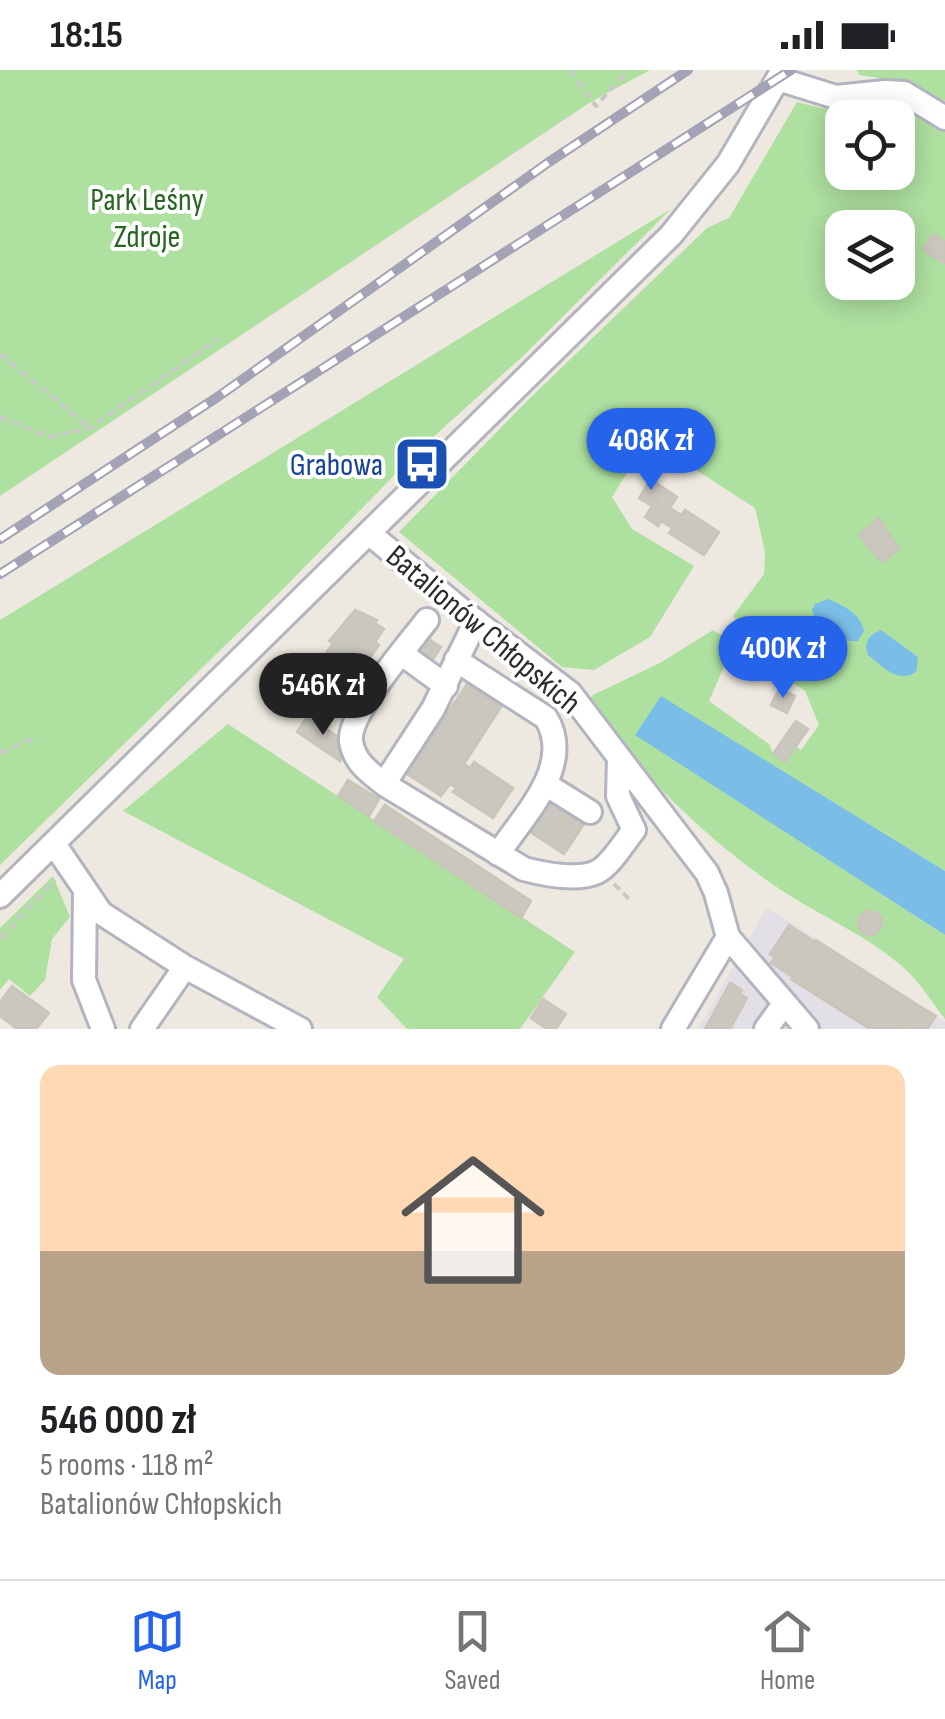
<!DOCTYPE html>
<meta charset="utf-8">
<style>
body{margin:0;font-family:"Sofia Sans Condensed",sans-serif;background:#f2f2f2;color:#202124;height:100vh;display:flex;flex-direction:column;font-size:38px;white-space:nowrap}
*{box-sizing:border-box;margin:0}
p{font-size:32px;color:#757577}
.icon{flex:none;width:55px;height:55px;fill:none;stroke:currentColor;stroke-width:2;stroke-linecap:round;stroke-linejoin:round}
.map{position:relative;height:959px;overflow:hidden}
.details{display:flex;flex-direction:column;background:#fff;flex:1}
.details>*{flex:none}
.fabs{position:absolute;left:825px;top:30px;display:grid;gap:20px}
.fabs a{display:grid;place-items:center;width:90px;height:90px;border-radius:20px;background:#fff;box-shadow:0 5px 25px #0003;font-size:50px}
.price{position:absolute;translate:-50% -85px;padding:0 22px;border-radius:35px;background:#2563eb;color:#fff;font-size:32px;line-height:65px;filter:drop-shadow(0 2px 5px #0008)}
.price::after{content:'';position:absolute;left:50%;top:60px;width:30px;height:22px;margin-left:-15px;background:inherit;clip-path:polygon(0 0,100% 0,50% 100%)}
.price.current{background:#222;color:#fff}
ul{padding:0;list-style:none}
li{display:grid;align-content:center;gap:20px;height:530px;padding:0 40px}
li+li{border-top:2px solid #e0e0e0}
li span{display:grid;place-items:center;height:310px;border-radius:20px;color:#555}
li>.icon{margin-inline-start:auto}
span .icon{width:180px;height:180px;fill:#fffc;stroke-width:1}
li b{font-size:42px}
.status{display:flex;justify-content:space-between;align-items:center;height:70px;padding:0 50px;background:#fff;direction:ltr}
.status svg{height:28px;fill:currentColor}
.tabs{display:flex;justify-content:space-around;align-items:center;height:140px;border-top:2px solid #e0e0e0;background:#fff;font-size:28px;color:#757577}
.tabs a{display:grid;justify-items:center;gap:5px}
.tabs .current{color:#2563eb}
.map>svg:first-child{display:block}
.industrial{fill:#e2e0e6}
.green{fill:#aee0a0;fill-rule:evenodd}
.water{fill:#7abde7}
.building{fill:#c9c7be;stroke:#c9c5b9;stroke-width:2.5}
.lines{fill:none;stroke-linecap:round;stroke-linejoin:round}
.minor-casing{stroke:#b3b4bf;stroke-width:28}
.path{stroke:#c8c8c8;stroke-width:4;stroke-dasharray:8 5;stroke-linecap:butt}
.minor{stroke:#fff;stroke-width:22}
.rail-casing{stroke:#a3a3b5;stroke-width:10}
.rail{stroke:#fff;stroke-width:6;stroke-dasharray:19;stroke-linecap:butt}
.labels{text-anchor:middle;stroke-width:8;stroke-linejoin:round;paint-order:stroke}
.park-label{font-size:32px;fill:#266620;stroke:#fff}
.transit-label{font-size:32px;fill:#164399;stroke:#fff;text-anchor:end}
.street-label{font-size:32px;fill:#2c2c2c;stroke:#fff}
</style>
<div class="status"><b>18:15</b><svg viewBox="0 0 49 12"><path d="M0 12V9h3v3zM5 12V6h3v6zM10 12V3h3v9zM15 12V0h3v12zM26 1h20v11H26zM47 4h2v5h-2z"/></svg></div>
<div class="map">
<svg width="945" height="959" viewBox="0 0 945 959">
<rect width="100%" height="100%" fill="#ede9e0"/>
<path class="industrial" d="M 767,837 L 945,952 L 945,959 L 698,959 Z"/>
<path class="green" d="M 0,0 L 650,0 L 589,33 L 0,426 Z
M 857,0 L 945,0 L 945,31 L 906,12 L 859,5 Z
M 897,29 L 922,42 L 945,60 L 945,801 L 661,627 L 636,665 L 945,865 L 945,949 C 934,935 924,919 913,907 C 879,870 819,846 778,818 C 703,767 642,705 587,632 L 593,625 L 660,593 L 713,560 L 734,574 L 709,631 L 769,674 L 773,684 L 784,692 L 796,676 L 801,680 L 819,655 L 805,621 L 764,592 L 733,546 L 764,504 L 765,482 L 755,438 L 648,369 L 612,427 L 632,459 L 694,496 L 650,567 L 594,600 L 562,597 L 399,462 L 527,331 L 707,158 L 729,148 L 797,32 L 821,38 ZM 842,48 L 898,48 L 898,102 L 842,102 ZM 842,158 L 898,158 L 898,212 L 842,212 Z
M 671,139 L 522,287 L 421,378 L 285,517 L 0,795 L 0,550 Z
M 228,654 L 575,882 L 520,959 L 407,959 L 377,927 L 404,889 L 123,741 Z
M 53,806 L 70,847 L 52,869 L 45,910 L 30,926 L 9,909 L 0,920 L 0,858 Z"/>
<path class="water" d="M 829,529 C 844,537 860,542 864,561 L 858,571 C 840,573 816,557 812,540 L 815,534 Z
M 881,560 L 918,587 L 916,602 C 897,614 884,597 868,585 C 863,572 869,565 881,560 Z
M 661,626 L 945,801 L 945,865 L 635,665 Z"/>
<path class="building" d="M 933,164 L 945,172 L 945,193 L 923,180 Z
M 651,409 L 664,418 L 652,436 L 639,428 Z
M 664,418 L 677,427 L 658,456 L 645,447 Z
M 670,438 L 681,445 L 685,440 L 719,462 L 704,485 L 669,463 L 672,458 L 661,451 Z
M 879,448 L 899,479 L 882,493 L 859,465 Z
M 355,540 L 377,550 L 375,553 L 384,559 L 375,572 L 379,575 L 364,596 L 361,593 L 353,605 L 344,599 L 342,603 L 324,586 L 333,573 L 329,571 Z
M 427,568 L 441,577 L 432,591 L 417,581 Z
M 467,614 L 501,637 L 464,694 L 470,698 L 474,692 L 513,718 L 493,748 L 453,722 L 456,718 L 450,714 L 441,726 L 407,704 Z
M 779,619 L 795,626 L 787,643 L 771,635 Z
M 307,646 L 350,675 L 340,691 L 297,662 Z
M 796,651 L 808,659 L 796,676 L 784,668 Z
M 784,668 L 796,676 L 785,692 L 773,684 Z
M 348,710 L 379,729 L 369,746 L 338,726 Z
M 547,730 L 584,754 L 564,784 L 527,760 Z
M 385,735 L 531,831 L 521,848 L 374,751 Z
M858 853a12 12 0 1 1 24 0a12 12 0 1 1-24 0Z
M 789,855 L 815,872 L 793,907 L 771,893 L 775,887 L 770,884 Z
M 816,870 L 916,934 L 900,959 L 870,959 L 791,909 Z
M 730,913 L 742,920 L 740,924 L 747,928 L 730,959 L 705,959 Z
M 12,916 L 49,943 L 36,959 L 17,959 L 0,946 L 0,932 Z
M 543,929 L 566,944 L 556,959 L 547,959 L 531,948 Z
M 916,934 L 936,946 L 927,959 L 900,959 Z"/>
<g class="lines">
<g class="minor-casing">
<path id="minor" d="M 778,9 L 836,27 L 885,22 L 904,23 L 945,48
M 370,464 L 465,543 L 570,623 L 707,803 L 716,823 L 728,867 L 807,959
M 476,551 L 433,639 L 384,714 L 524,799 C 543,804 578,811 597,802 C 611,795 624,772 634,760 L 618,726 L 619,687
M 402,584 L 446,616
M 456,590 L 546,648 C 575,696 523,746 498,784
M 384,714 C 369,702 354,692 351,671 C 348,643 409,574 427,550
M 545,714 L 590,742
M 54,774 L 101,843 L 185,897 L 142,959
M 85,823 L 84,910 L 103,959
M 0,826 L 671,165 L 728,94 L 783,0
M 185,897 L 300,959
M 673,959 L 728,867
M 766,959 L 784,934"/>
</g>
<path class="path" d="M 570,0 L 596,36 L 628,0
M 0,284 L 90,358
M 0,347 L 50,367 L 90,358 L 218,269
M 0,683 L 36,667
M 614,814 L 630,830
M 0,868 L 55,810"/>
<use href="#minor" class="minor"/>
<g class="rail-casing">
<path id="rail" d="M 0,469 L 219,326 L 549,92 L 688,0
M 0,504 L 791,0"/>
</g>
<use href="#rail" class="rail"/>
</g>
<defs>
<g id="bus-square" transform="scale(2.875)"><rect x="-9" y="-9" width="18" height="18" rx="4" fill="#1a4fb4" stroke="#fff"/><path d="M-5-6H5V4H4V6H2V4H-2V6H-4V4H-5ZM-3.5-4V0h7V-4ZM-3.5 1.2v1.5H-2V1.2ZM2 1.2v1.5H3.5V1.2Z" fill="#fff"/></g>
</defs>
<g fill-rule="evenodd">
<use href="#bus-square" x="422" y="394"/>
</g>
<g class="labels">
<g class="park-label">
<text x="147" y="140">Park Leśny<tspan x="147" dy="37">Zdroje</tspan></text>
</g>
<g class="transit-label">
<text x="383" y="405">Grabowa</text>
</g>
<g class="street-label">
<text transform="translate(484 559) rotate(40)" y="11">Batalionów Chłopskich</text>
</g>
</g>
</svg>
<div class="fabs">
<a><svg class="icon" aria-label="locate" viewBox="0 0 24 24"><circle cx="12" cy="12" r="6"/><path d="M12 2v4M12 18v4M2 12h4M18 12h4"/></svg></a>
<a><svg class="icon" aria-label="layers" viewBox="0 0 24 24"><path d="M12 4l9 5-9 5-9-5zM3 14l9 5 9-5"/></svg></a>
</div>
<b class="price" style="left:651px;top:423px">408K zł</b>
<b class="price" style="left:783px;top:631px">400K zł</b>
<b class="price current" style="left:323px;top:668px">546K zł</b>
</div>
<section class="details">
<ul>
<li><span style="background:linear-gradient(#ffd9b3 60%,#b9a48a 0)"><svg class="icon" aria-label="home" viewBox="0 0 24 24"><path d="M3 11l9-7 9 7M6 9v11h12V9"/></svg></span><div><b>546 000 zł</b><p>5 rooms · 118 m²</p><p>Batalionów Chłopskich</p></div></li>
</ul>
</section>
<nav class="tabs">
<a class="current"><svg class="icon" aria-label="map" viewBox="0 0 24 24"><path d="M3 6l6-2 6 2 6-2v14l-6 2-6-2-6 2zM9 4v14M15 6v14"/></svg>Map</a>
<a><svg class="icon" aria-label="saved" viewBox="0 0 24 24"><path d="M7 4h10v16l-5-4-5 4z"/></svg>Saved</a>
<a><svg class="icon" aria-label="home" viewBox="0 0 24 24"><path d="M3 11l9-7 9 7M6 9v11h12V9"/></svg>Home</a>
</nav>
